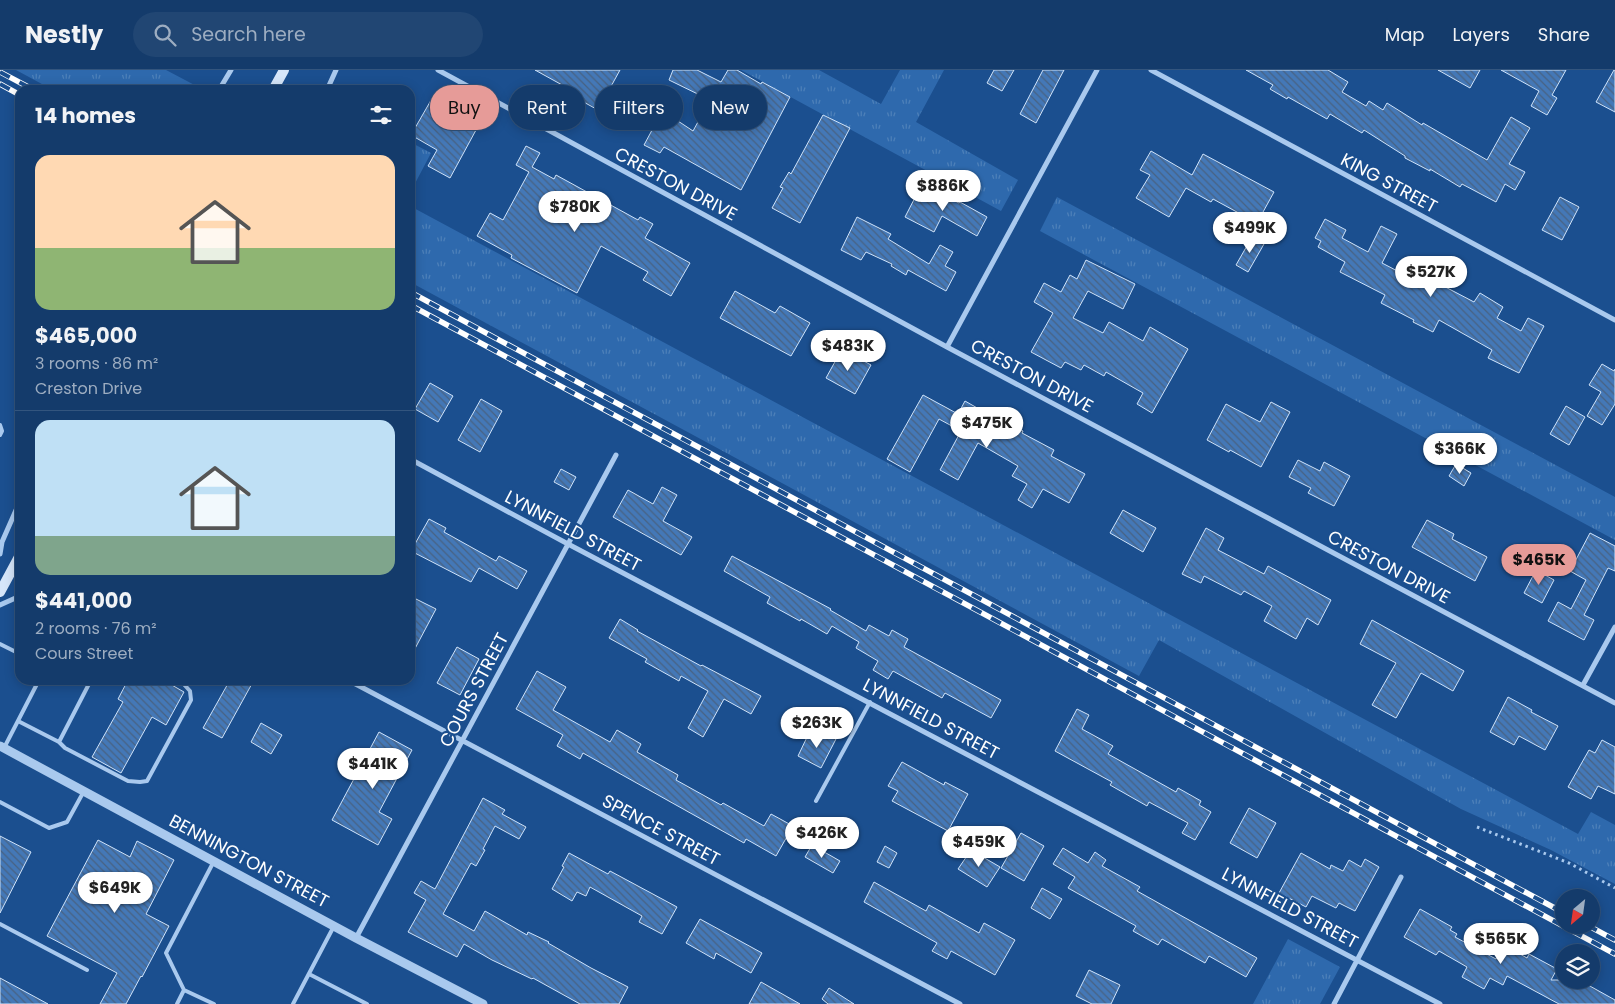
<!DOCTYPE html>
<meta charset="utf-8">
<style>
body{margin:0;font-family:Poppins,sans-serif;background:#214673;color:#f1f3f6;height:100vh;display:flex;flex-direction:column;font-size:19px;white-space:nowrap}
*{box-sizing:border-box;margin:0}
p{font-size:16px;color:#9dadc1}
.icon{flex:none;width:28px;height:28px;fill:none;stroke:currentColor;stroke-width:2;stroke-linecap:round;stroke-linejoin:round}
.map{position:relative;flex:1;overflow:hidden}
.drawer{position:absolute;left:15px;top:15px;width:400px;height:600px;display:flex;flex-direction:column;background:#143b6b;border-radius:15px;box-shadow:0 2px 12px #0003,0 0 0 1px #33557e}
.drawer>*{flex:none}
.top-card{position:absolute;left:430px;top:15px;width:475px;height:45px;display:flex;gap:10px}
.needle{width:32px;rotate:209deg}
.fabs{position:absolute;left:1555px;top:819px;display:grid;gap:10px}
.fabs a{display:grid;place-items:center;width:45px;height:45px;border-radius:50%;background:#143b6b;box-shadow:0 2px 12px #0003,0 0 0 1px #33557e;font-size:25px}
.price{position:absolute;translate:-50% -42px;padding:0 11px;border-radius:18px;background:#fff;color:#222;font-size:16px;line-height:32px;filter:drop-shadow(0 1px 2px #0008)}
.price::after{content:'';position:absolute;left:50%;top:30px;width:15px;height:11px;margin-left:-8px;background:inherit;clip-path:polygon(0 0,100% 0,50% 100%)}
.price.active{background:#e69b98;color:#111}
ul{padding:0;list-style:none}
li{display:grid;align-content:center;gap:10px;height:265px;padding:0 20px}
li+li{border-top:1px solid #33557e}
li span{display:grid;place-items:center;height:155px;border-radius:15px;color:#555}
li>.icon{margin-inline-start:auto}
span .icon{width:90px;height:90px;fill:#fffc;stroke-width:1}
li b{font-size:21px}
h2{display:flex;justify-content:space-between;align-items:center;height:60px;padding:0 20px;font-size:21px}
.pill{padding:0 18px;border-radius:22px;background:#143b6b;box-shadow:0 2px 12px #0003,0 0 0 1px #33557e;font-size:18px;line-height:45px}
.pill.active{background:#e69b98;color:#111}
header{display:flex;align-items:center;gap:30px;box-sizing:border-box;height:70px;padding:0 25px;background:#143b6b;border-bottom:1px solid #33557e}
header strong{font-size:24px}
nav{display:flex;gap:28px;margin-inline-start:auto;font-size:18px}
.search{width:350px;height:45px;background:#214673;display:flex;align-items:center;gap:12px;box-sizing:border-box;padding:0 18px;border-radius:28px;color:#9dadc1;font-size:19px}
.map>svg:first-child{display:block}
.grass{fill:url(#grass-tufts)}
.building{fill:url(#building-back-hatch);stroke:#cfe3fa}
.lines{fill:none;stroke-linecap:round;stroke-linejoin:round}
.path{stroke:#a9c9ee;stroke-width:3;stroke-dasharray:2.5 4;stroke-linecap:butt}
.service{stroke:#a9c9ee;stroke-width:4}
.minor{stroke:#a9c9ee;stroke-width:5}
.tertiary{stroke:#a9c9ee;stroke-width:9}
.secondary{stroke:#d6e6fa;stroke-width:10}
.rail-casing{stroke:#fff;stroke-width:5.5}
.rail{stroke:#1b4f8f;stroke-width:4;stroke-dasharray:11;stroke-linecap:butt}
.labels{text-anchor:middle;stroke-width:4.5;stroke-linejoin:round;paint-order:stroke}
.street-label{font-size:18px;fill:#fff;stroke:#1b4f8f}
</style>
<header>
<strong>Nestly</strong>
<div class="search"><svg class="icon" aria-label="search" viewBox="0 0 24 24"><circle cx="10" cy="10" r="6"/><path d="M15 15l6 6"/></svg>Search here</div>
<nav><a>Map</a><a>Layers</a><a>Share</a></nav>
</header>
<div class="map">
<svg width="1615" height="934" viewBox="0 0 1615 934">
<defs>
<pattern id="grass-tufts" width="24" height="20" patternUnits="userSpaceOnUse" patternTransform="scale(1.25)"><rect width="24" height="20" fill="#2e69ad"/><path d="M3 7l-1-3M5 7V3M7 7l1-3M15 17l-1-3M17 17v-4M19 17l1-3" fill="none" stroke="#4d80b9"/></pattern>
<pattern id="building-back-hatch" width="6" height="6" patternUnits="userSpaceOnUse" patternTransform="scale(1.25)"><rect width="6" height="6" fill="#4478b7"/><path d="M-1 5l2 2M0 0l6 6M5-1l2 2" fill="none" stroke="#486282"/></pattern>
</defs>
<rect width="100%" height="100%" fill="#1b4f8f"/>
<path class="grass" d="M 16,0 L 166,0 L 204,20 L 53,20 Z
M 741,0 L 819,0 L 881,34 L 900,0 L 944,0 L 916,52 L 1018,110 L 1001,141 Z
M 410,72 L 431,83 L 410,123 Z
M 1057,127 L 1615,427 L 1615,470 L 1040,161 Z
M 410,136 L 1578,764 L 1591,742 L 1615,755 L 1615,814 L 1551,780 L 1461,739 L 1159,570 L 1139,606 L 410,212 Z
M 1288,869 L 1340,897 L 1320,934 L 1253,934 Z"/>
<path class="building" d="M 535,0 L 620,0 L 598,40 L 580,30 L 582,26 Z
M 673,0 L 697,0 L 721,12 L 728,0 L 737,0 L 761,14 L 762,12 L 790,27 L 741,120 L 664,77 L 660,83 L 644,75 L 658,49 L 669,45 L 693,61 L 710,30 L 669,10 Z
M 994,0 L 1014,0 L 1002,21 L 987,13 Z
M 1043,0 L 1064,0 L 1036,53 L 1020,44 Z
M 1246,0 L 1328,0 L 1348,12 L 1342,22 L 1366,36 L 1369,31 L 1383,40 L 1387,33 L 1422,55 L 1423,53 L 1487,90 L 1511,47 L 1530,58 L 1509,94 L 1525,102 L 1515,120 L 1505,114 L 1496,132 L 1462,114 L 1460,117 L 1430,99 L 1430,101 L 1405,88 L 1405,86 L 1364,60 L 1362,63 L 1330,44 L 1327,49 L 1288,27 L 1287,29 L 1270,19 L 1273,15 Z
M 1438,0 L 1480,0 L 1470,18 Z
M 1501,0 L 1566,0 L 1552,25 L 1557,28 L 1547,45 L 1531,36 L 1539,21 Z
M 1614,0 L 1615,0 L 1615,42 L 1596,32 Z
M 434,25 L 457,38 L 452,47 L 476,60 L 450,108 L 428,96 L 437,80 L 411,65 Z
M 823,45 L 850,58 L 800,153 L 772,138 L 783,118 L 780,117 L 789,102 L 791,104 Z
M 526,76 L 540,83 L 532,97 L 554,109 L 556,105 L 638,150 L 640,147 L 653,154 L 645,168 L 690,193 L 671,226 L 643,210 L 648,202 L 601,176 L 577,223 L 511,188 L 512,185 L 477,166 L 490,143 L 503,150 L 529,102 L 516,95 Z
M 1151,81 L 1192,105 L 1203,84 L 1274,122 L 1257,153 L 1213,129 L 1211,132 L 1186,118 L 1169,147 L 1136,128 L 1150,105 L 1140,100 Z
M 922,114 L 959,133 L 960,132 L 987,147 L 977,166 L 942,146 L 934,162 L 905,147 Z
M 1560,127 L 1579,137 L 1562,170 L 1542,160 Z
M 857,147 L 891,164 L 888,169 L 929,194 L 940,175 L 953,182 L 945,196 L 956,202 L 946,221 L 908,200 L 906,205 L 891,196 L 892,194 L 866,182 L 861,190 L 841,180 Z
M 1325,149 L 1346,160 L 1342,168 L 1368,182 L 1381,156 L 1397,164 L 1382,193 L 1407,206 L 1411,199 L 1474,232 L 1480,223 L 1503,237 L 1497,248 L 1521,261 L 1528,248 L 1544,256 L 1519,303 L 1488,288 L 1492,280 L 1439,250 L 1433,262 L 1413,252 L 1414,250 L 1381,233 L 1385,225 L 1340,202 L 1345,192 L 1318,177 L 1321,171 L 1315,168 Z
M 1252,167 L 1264,174 L 1248,202 L 1236,195 Z
M 1086,190 L 1135,214 L 1123,239 L 1088,221 L 1073,248 L 1103,263 L 1109,252 L 1143,271 L 1150,257 L 1188,279 L 1152,343 L 1137,334 L 1143,323 L 1106,302 L 1104,306 L 1084,295 L 1081,300 L 1065,292 L 1061,298 L 1031,282 L 1053,243 L 1034,232 L 1044,213 L 1061,222 L 1070,205 L 1077,209 Z
M 735,221 L 775,243 L 780,236 L 810,253 L 791,286 L 720,248 Z
M 842,279 L 871,295 L 855,324 L 826,308 Z
M 1602,294 L 1614,301 L 1615,299 L 1615,334 L 1602,355 L 1587,346 L 1601,322 L 1589,315 Z
M 430,313 L 453,326 L 438,352 L 415,339 Z
M 923,325 L 958,344 L 965,331 L 1000,351 L 1001,349 L 1023,361 L 1022,363 L 1054,380 L 1051,386 L 1085,404 L 1069,433 L 1043,419 L 1032,438 L 1018,430 L 1027,414 L 1012,406 L 1018,396 L 978,373 L 958,410 L 940,400 L 961,361 L 939,349 L 910,402 L 887,389 Z
M 481,329 L 502,341 L 480,382 L 458,370 Z
M 1271,332 L 1290,342 L 1261,397 L 1230,380 L 1229,382 L 1207,370 L 1226,334 L 1260,352 Z
M 1566,336 L 1585,347 L 1569,375 L 1550,364 Z
M 1298,390 L 1320,401 L 1324,392 L 1350,406 L 1334,436 L 1308,423 L 1311,418 L 1289,407 Z
M 1456,394 L 1471,403 L 1464,416 L 1449,406 Z
M 561,399 L 576,407 L 569,420 L 554,412 Z
M 662,417 L 677,425 L 663,451 L 692,467 L 681,485 L 613,447 L 628,420 L 653,434 Z
M 1123,440 L 1156,458 L 1143,482 L 1110,463 Z
M 429,449 L 446,458 L 444,462 L 496,491 L 499,486 L 527,501 L 517,519 L 479,498 L 471,512 L 411,481 Z
M 1427,450 L 1454,464 L 1452,469 L 1487,487 L 1475,511 L 1412,477 Z
M 1206,458 L 1224,468 L 1218,480 L 1264,504 L 1268,496 L 1331,530 L 1318,555 L 1307,548 L 1296,569 L 1264,551 L 1272,536 L 1244,521 L 1241,525 L 1204,506 L 1201,513 L 1182,504 Z
M 1590,463 L 1615,476 L 1615,501 L 1608,498 L 1584,545 L 1594,550 L 1584,570 L 1548,551 L 1558,532 L 1571,539 L 1586,510 L 1570,501 Z
M 732,486 L 831,539 L 830,540 L 866,561 L 869,555 L 889,566 L 892,560 L 908,569 L 904,577 L 1001,630 L 991,648 L 945,623 L 942,628 L 893,601 L 888,609 L 873,600 L 878,591 L 856,578 L 859,572 L 832,556 L 827,564 L 801,549 L 800,551 L 767,533 L 770,527 L 724,501 Z
M 1536,500 L 1554,510 L 1542,533 L 1524,523 Z
M 410,526 L 436,539 L 410,588 Z
M 620,549 L 638,560 L 637,561 L 701,596 L 702,595 L 761,626 L 751,644 L 724,629 L 703,667 L 688,658 L 708,621 L 681,606 L 679,611 L 645,592 L 647,589 L 609,568 Z
M 1372,550 L 1464,601 L 1453,621 L 1421,603 L 1396,648 L 1372,635 L 1396,593 L 1360,574 Z
M 457,577 L 479,589 L 460,625 L 437,613 Z
M 537,601 L 566,617 L 553,640 L 610,672 L 617,660 L 641,674 L 637,682 L 678,705 L 676,710 L 721,735 L 723,733 L 764,756 L 771,744 L 793,756 L 776,786 L 746,769 L 744,773 L 583,683 L 580,689 L 557,676 L 563,665 L 516,639 Z
M 128,610 L 163,610 L 184,622 L 166,655 L 152,647 L 121,703 L 92,687 L 123,632 L 118,629 Z
M 230,610 L 254,610 L 222,668 L 203,658 Z
M 1508,627 L 1532,640 L 1531,642 L 1558,656 L 1545,680 L 1519,666 L 1514,675 L 1490,662 Z
M 1077,639 L 1089,645 L 1082,659 L 1113,676 L 1108,684 L 1176,722 L 1178,718 L 1201,731 L 1199,735 L 1211,742 L 1195,770 L 1182,763 L 1188,753 L 1149,732 L 1147,736 L 1110,715 L 1112,712 L 1055,681 Z
M 261,653 L 282,665 L 271,684 L 251,672 Z
M 379,662 L 412,680 L 379,742 L 392,749 L 378,775 L 332,750 Z
M 822,662 L 836,669 L 821,698 L 798,686 L 809,663 L 819,667 Z
M 1602,670 L 1615,677 L 1615,724 L 1598,716 L 1591,729 L 1568,717 L 1589,680 L 1595,683 Z
M 902,692 L 944,715 L 945,712 L 968,724 L 948,761 L 892,731 L 898,721 L 888,716 Z
M 483,728 L 505,740 L 502,744 L 526,757 L 519,769 L 495,756 L 483,779 L 485,780 L 476,796 L 471,793 L 443,844 L 474,861 L 485,841 L 527,865 L 528,862 L 549,872 L 548,873 L 591,898 L 628,917 L 619,934 L 580,934 L 533,908 L 532,909 L 492,890 L 464,874 L 457,887 L 408,862 L 426,830 L 414,823 L 421,811 L 435,819 Z
M 1249,738 L 1276,753 L 1257,788 L 1230,773 Z
M 1021,763 L 1044,776 L 1024,811 L 1001,798 Z
M 0,766 L 31,782 L 0,843 Z
M 98,770 L 130,787 L 137,771 L 174,790 L 146,844 L 169,856 L 142,907 L 141,906 L 126,934 L 100,934 L 117,903 L 47,866 Z
M 812,775 L 840,791 L 833,803 L 805,787 Z
M 885,776 L 897,783 L 889,798 L 877,792 Z
M 1063,778 L 1088,793 L 1095,782 L 1106,790 L 1102,796 L 1140,817 L 1137,821 L 1257,888 L 1246,907 L 1209,886 L 1205,893 L 1162,869 L 1158,875 L 1133,861 L 1136,856 L 1068,818 L 1075,807 L 1053,794 Z
M 971,780 L 1000,797 L 987,817 L 958,799 Z
M 569,783 L 608,804 L 610,801 L 677,837 L 662,864 L 639,852 L 642,846 L 590,817 L 586,826 L 577,822 L 572,831 L 552,819 L 564,797 L 562,796 Z
M 1301,783 L 1330,799 L 1331,795 L 1343,801 L 1349,790 L 1361,797 L 1365,789 L 1379,797 L 1355,841 L 1339,833 L 1336,838 L 1312,826 L 1306,837 L 1279,823 Z
M 874,812 L 926,841 L 929,835 L 979,863 L 984,853 L 1015,870 L 995,905 L 951,881 L 947,889 L 932,881 L 937,873 L 864,832 Z
M 1042,818 L 1062,829 L 1050,849 L 1031,838 Z
M 1420,839 L 1452,857 L 1450,860 L 1457,864 L 1455,867 L 1496,889 L 1504,875 L 1527,888 L 1529,884 L 1557,899 L 1551,910 L 1579,910 L 1615,930 L 1615,934 L 1559,934 L 1507,906 L 1503,915 L 1490,908 L 1484,919 L 1462,907 L 1467,897 L 1439,881 L 1436,885 L 1404,867 Z
M 700,849 L 762,883 L 751,903 L 716,883 L 714,889 L 686,873 Z
M 1089,900 L 1120,915 L 1111,934 L 1092,934 L 1076,926 Z
M 0,908 L 48,934 L 0,934 Z
M 761,912 L 800,934 L 749,934 Z
M 829,918 L 854,934 L 828,934 L 822,929 Z"/>
<g class="lines">
<path class="path" d="M 1477,757 L 1569,793 L 1615,818"/>
<path class="service" d="M 0,355 L 2,361 L 0,365
M 0,574 L 20,584
M 18,651 L 59,672 L 91,610
M 59,672 L 65,678 L 128,711 L 140,712 L 147,711 L 191,630 L 190,621 L 180,610
M 4,678 L 39,610
M 816,731 L 870,632
M 0,732 L 49,758 L 67,752 L 84,721
M 214,791 L 166,883 L 184,920 L 214,934
M 0,854 L 87,900
M 309,904 L 367,934
M 177,934 L 184,920
M 293,934 L 334,856"/>
<path class="minor" d="M 438,0 L 947,277 L 1615,633
M 1151,0 L 1615,250
M 219,20 L 231,0
M 327,20 L 336,0
M 947,277 L 1097,0
M 410,389 L 568,474 L 1440,934
M 0,484 L 2,472 L 20,431
M 0,535 L 20,526
M 348,610 L 960,934
M 1583,615 L 1615,557
M 356,868 L 616,385
M 1334,934 L 1401,807"/>
<path class="tertiary" d="M 0,676 L 356,868 L 483,934"/>
<path class="secondary" d="M 273,20 L 284,0
M 0,522 L 20,485"/>
<g class="rail-casing">
<path id="rail" d="M 0,2 L 34,20
M 0,14 L 20,25
M 410,222 L 1564,843
M 410,235 L 1615,884
M 1587,855 L 1615,870"/>
</g>
<use href="#rail" class="rail"/>
</g>
<g class="labels">
<g class="street-label">
<text transform="translate(1389 113) rotate(28)" y="6">KING STREET</text>
<text transform="translate(676 114) rotate(28)" y="6">CRESTON DRIVE</text>
<text transform="translate(1032 306) rotate(28)" y="6">CRESTON DRIVE</text>
<text transform="translate(573 461) rotate(28)" y="6">LYNNFIELD STREET</text>
<text transform="translate(1389 497) rotate(28)" y="6">CRESTON DRIVE</text>
<text transform="translate(474 620) rotate(-62)" y="6">COURS STREET</text>
<text transform="translate(931 649) rotate(28)" y="6">LYNNFIELD STREET</text>
<text transform="translate(661 760) rotate(28)" y="6">SPENCE STREET</text>
<text transform="translate(249 791) rotate(28)" y="6">BENNINGTON STREET</text>
<text transform="translate(1290 838) rotate(28)" y="6">LYNNFIELD STREET</text>
</g>
</g>
</svg>
<div class="fabs">
<a><svg class="needle" viewBox="-14 -14 28 28"><path d="M0-13l5 13h-10z" fill="#e53935"/><path d="M0 13l5-13h-10z" fill="#9dadc1"/></svg></a>
<a><svg class="icon" aria-label="layers" viewBox="0 0 24 24"><path d="M12 4l9 5-9 5-9-5zM3 14l9 5 9-5"/></svg></a>
</div>
<b class="price" style="left:943px;top:142px">$886K</b>
<b class="price" style="left:575px;top:163px">$780K</b>
<b class="price" style="left:1250px;top:184px">$499K</b>
<b class="price" style="left:1431px;top:228px">$527K</b>
<b class="price" style="left:848px;top:302px">$483K</b>
<b class="price" style="left:987px;top:379px">$475K</b>
<b class="price" style="left:1460px;top:405px">$366K</b>
<b class="price active" style="left:1539px;top:516px">$465K</b>
<b class="price" style="left:817px;top:679px">$263K</b>
<b class="price" style="left:373px;top:720px">$441K</b>
<b class="price" style="left:822px;top:789px">$426K</b>
<b class="price" style="left:979px;top:798px">$459K</b>
<b class="price" style="left:115px;top:844px">$649K</b>
<b class="price" style="left:1501px;top:895px">$565K</b>
<div class="top-card">
<a class="pill active">Buy</a>
<a class="pill">Rent</a>
<a class="pill">Filters</a>
<a class="pill">New</a>
</div>
<section class="drawer">
<h2>14 homes<svg class="icon" aria-label="filters" viewBox="0 0 24 24"><path d="M4 7h16M4 17h16"/><circle cx="9" cy="7" r="2"/><circle cx="15" cy="17" r="2"/></svg></h2>
<ul>
<li><span style="background:linear-gradient(#ffd9b3 60%,#8fb573 0)"><svg class="icon" aria-label="home" viewBox="0 0 24 24"><path d="M3 11l9-7 9 7M6 9v11h12V9"/></svg></span><div><b>$465,000</b><p>3 rooms · 86 m²</p><p>Creston Drive</p></div></li>
<li><span style="background:linear-gradient(#bfe0f5 75%,#7fa58c 0)"><svg class="icon" aria-label="home" viewBox="0 0 24 24"><path d="M3 11l9-7 9 7M6 9v11h12V9"/></svg></span><div><b>$441,000</b><p>2 rooms · 76 m²</p><p>Cours Street</p></div></li>
</ul>
</section>
</div>
